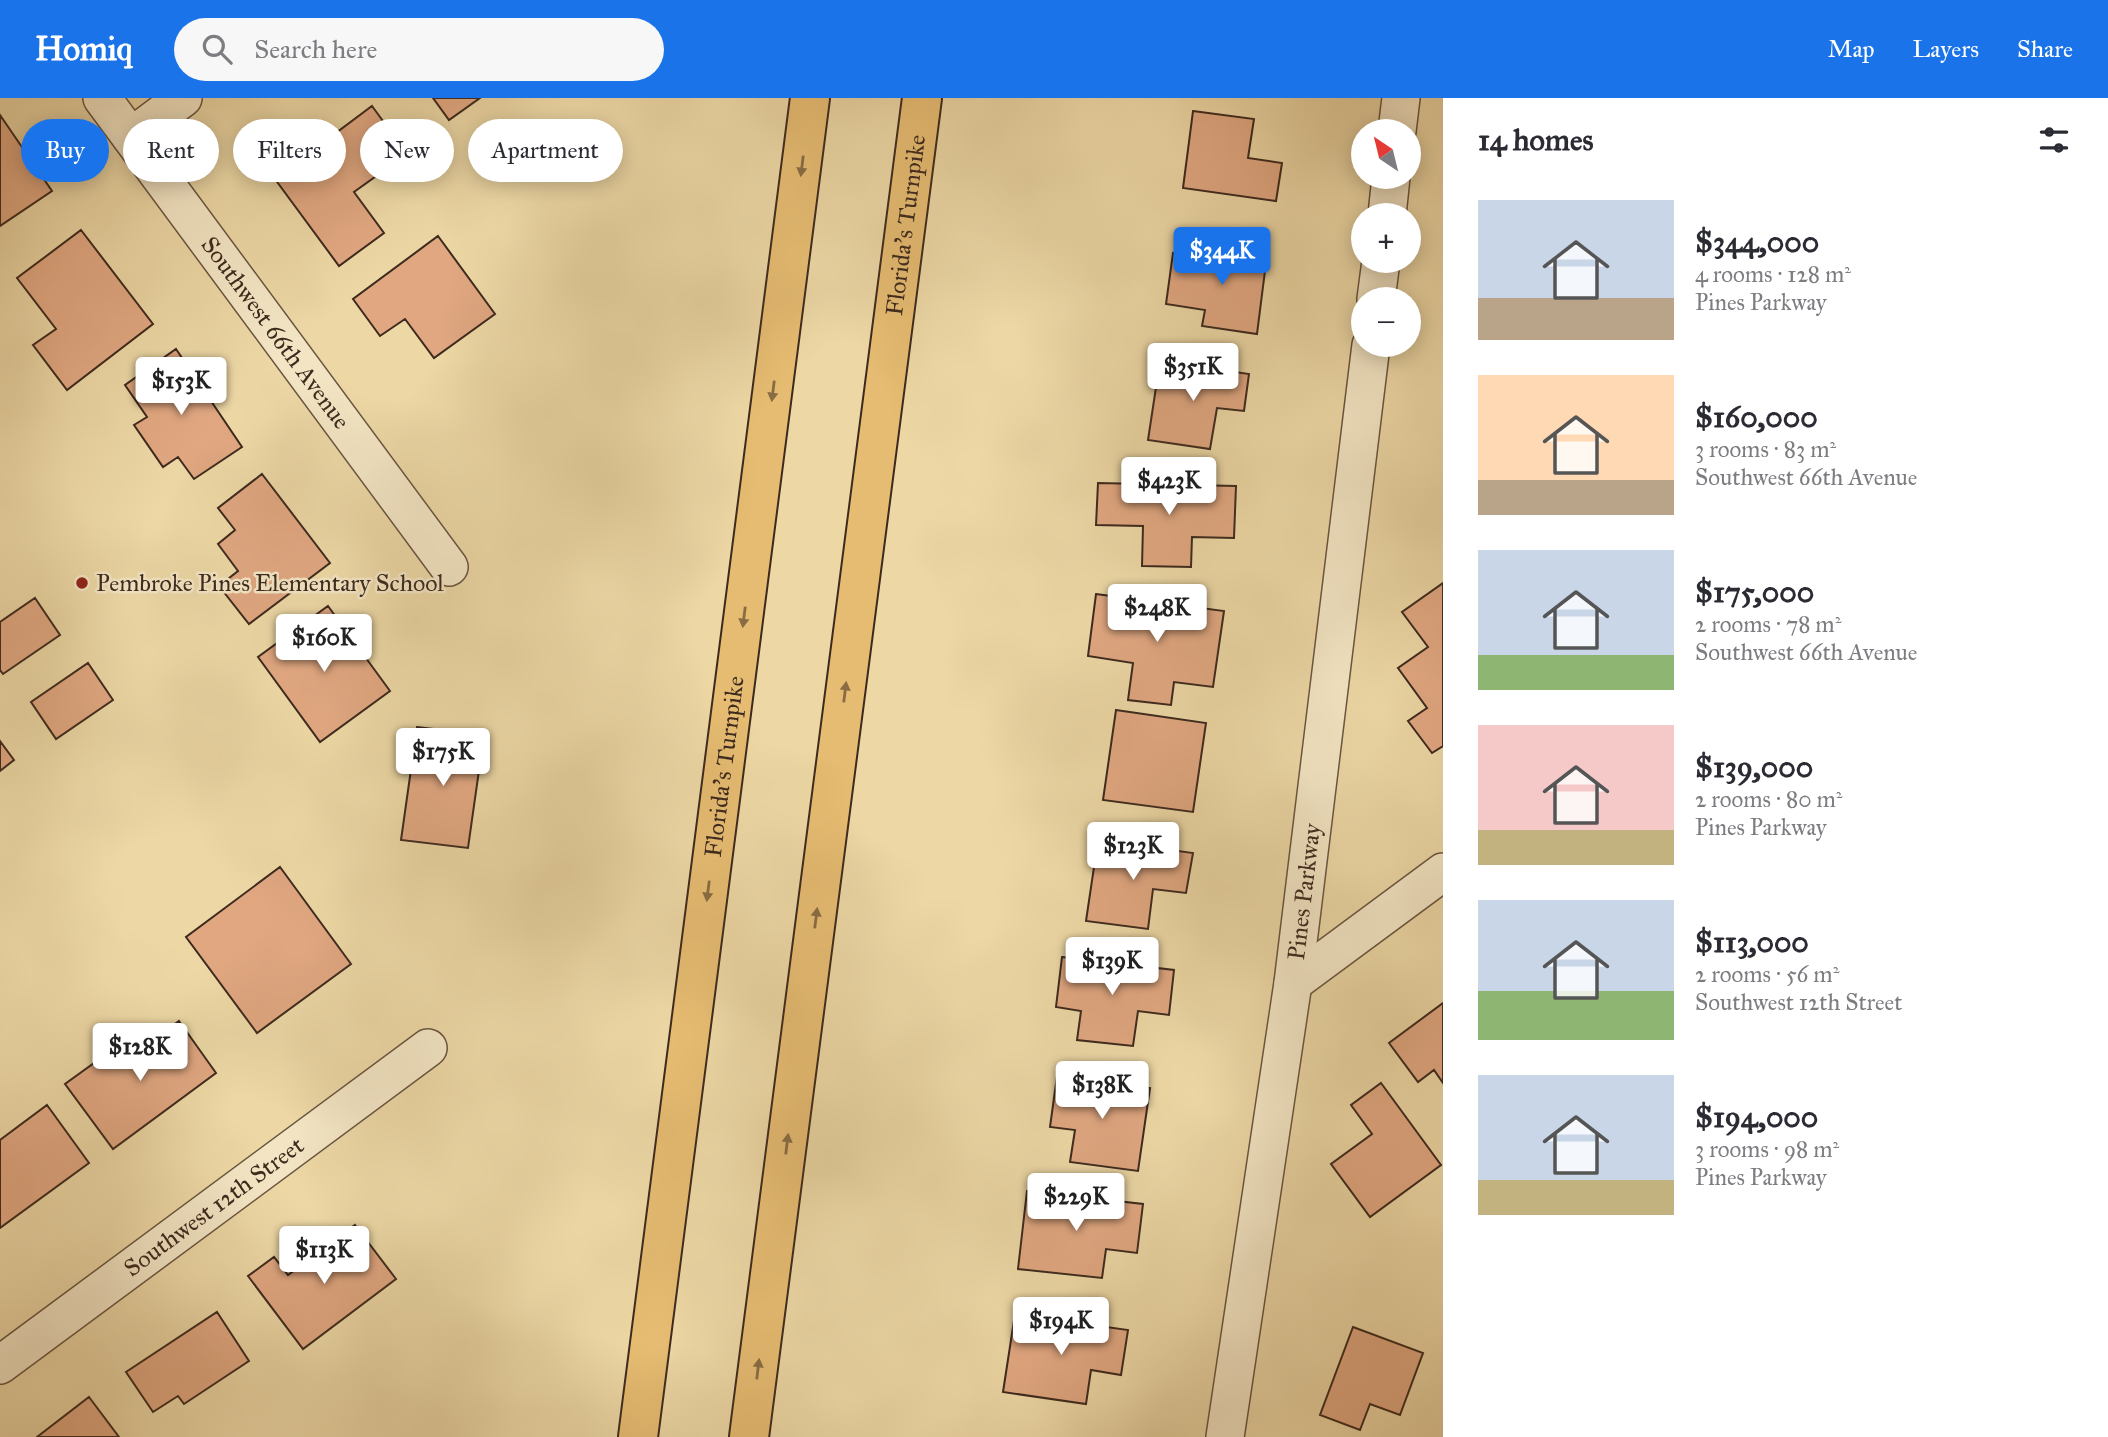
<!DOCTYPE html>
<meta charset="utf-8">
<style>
body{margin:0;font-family:"IM FELL Great Primer",serif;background:#f7f7f7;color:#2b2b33;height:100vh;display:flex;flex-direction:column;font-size:26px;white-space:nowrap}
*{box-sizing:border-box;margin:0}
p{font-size:23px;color:#7c7c81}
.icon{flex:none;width:38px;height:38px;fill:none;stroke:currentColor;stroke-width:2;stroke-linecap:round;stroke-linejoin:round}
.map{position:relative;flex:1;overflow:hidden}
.drawer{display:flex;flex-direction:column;background:#fff;width:665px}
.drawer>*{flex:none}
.hud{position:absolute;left:21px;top:21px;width:665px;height:63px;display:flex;gap:14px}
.needle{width:46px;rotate:325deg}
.controls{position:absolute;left:1351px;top:21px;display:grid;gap:14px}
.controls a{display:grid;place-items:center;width:70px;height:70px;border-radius:50%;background:#fff;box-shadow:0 4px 18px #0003;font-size:35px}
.price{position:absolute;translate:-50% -60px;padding:0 16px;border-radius:7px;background:#fff;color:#222;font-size:23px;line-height:46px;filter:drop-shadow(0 2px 4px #0008)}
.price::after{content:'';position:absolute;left:50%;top:42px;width:21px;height:16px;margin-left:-10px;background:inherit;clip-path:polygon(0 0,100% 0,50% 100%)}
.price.on{background:#1a73e8;color:#fff}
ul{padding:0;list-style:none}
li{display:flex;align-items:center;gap:21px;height:175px;padding:0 35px}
li span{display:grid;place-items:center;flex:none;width:196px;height:140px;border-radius:0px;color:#555}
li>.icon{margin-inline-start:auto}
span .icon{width:84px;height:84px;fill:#fffc;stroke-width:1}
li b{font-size:30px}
h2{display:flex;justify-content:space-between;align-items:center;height:84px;padding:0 35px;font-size:30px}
.tag{padding:0 24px;border-radius:32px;background:#fff;box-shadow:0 4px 18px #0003;font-size:24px;line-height:63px}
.tag.on{background:#1a73e8;color:#fff}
header{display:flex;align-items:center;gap:42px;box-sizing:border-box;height:98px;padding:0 35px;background:#1a73e8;color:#fff}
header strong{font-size:33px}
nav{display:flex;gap:38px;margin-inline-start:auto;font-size:24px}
.search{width:490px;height:63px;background:#f7f7f7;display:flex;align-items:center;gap:18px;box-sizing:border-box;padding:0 24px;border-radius:38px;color:#7c7c81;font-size:26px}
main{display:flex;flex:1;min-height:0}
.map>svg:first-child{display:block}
.building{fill:#e0a781;stroke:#3d2a1e;stroke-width:2}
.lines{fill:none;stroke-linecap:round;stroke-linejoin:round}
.street-casing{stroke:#695540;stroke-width:40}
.highway-casing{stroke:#3d2a1e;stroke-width:42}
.street{stroke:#f3e5c4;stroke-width:37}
.highway{stroke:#e6bc72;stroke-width:38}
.oneway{fill:#896c44}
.poi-dot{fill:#8f2418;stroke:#f3e5c4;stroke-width:2.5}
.labels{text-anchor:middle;stroke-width:5;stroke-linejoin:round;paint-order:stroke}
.street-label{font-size:24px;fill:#3d2a1e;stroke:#f3e5c4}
.poi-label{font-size:24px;fill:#3d2a1e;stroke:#f3e5c4;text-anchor:start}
</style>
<header>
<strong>Homiq</strong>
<div class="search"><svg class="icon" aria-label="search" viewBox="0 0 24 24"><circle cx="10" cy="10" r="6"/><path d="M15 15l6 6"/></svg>Search here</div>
<nav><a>Map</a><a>Layers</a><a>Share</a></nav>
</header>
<main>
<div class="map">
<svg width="1443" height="1339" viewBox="0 0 1443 1339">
<rect width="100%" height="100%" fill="#ecd7a5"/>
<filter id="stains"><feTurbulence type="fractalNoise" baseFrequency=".00286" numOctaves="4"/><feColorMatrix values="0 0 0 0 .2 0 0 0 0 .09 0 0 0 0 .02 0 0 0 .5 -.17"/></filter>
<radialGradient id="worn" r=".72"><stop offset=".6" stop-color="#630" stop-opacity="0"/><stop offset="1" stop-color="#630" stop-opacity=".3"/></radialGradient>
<path class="building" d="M 433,0 L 480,0 L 449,22 Z
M 372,8 L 407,56 L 354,94 L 384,135 L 339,168 L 258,58 L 296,30 L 313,52 Z
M 1193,13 L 1254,21 L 1248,60 L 1282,65 L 1276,103 L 1183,90 Z
M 0,17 L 52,93 L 0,128 Z
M 81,132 L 153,226 L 67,292 L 33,247 L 56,231 L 17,180 Z
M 438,138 L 495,216 L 434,260 L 405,221 L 380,238 L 353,201 Z
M 1227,144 L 1268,149 L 1257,236 L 1202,228 L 1205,212 L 1166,206 L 1173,155 L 1224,162 Z
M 176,251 L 242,349 L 194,381 L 178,359 L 163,369 L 134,327 L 147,319 L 125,287 Z
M 1160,263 L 1249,276 L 1244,313 L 1217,310 L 1210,351 L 1148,342 Z
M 262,376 L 330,465 L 249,526 L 219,488 L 238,473 L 218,446 L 235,432 L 218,410 Z
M 1098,385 L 1236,388 L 1234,440 L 1192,439 L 1191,469 L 1142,468 L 1143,428 L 1096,427 Z
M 1443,485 L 1443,648 L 1432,655 L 1408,623 L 1427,610 L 1398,570 L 1428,549 L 1402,514 Z
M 1096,496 L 1224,513 L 1213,589 L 1174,584 L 1171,607 L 1128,602 L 1133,565 L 1088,558 Z
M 35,500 L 60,537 L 3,576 L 0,572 L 0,524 Z
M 328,508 L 390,593 L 320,644 L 258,559 Z
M 88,565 L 113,602 L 56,641 L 31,604 Z
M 1116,612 L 1206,625 L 1193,714 L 1103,702 Z
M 417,629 L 484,637 L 468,750 L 401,742 Z
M 0,643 L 14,662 L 0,673 Z
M 1098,742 L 1193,755 L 1186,795 L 1153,791 L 1148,831 L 1086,823 Z
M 280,769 L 351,866 L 257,935 L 186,839 Z
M 1062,859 L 1174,872 L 1169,917 L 1138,913 L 1133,948 L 1077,942 L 1081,913 L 1056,909 Z
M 1443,905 L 1443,985 L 1434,972 L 1418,984 L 1389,945 Z
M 179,923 L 216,975 L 113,1051 L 65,986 L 126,942 L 136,955 Z
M 1057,978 L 1150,990 L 1138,1073 L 1070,1064 L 1075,1032 L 1050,1029 Z
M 1381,985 L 1441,1067 L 1370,1119 L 1331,1066 L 1372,1036 L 1351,1007 Z
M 47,1007 L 89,1065 L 0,1130 L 0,1042 Z
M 1027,1093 L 1143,1106 L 1137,1155 L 1106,1151 L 1102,1180 L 1018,1171 Z
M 355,1127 L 396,1181 L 303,1251 L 248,1178 L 274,1159 L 288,1177 Z
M 217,1214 L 249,1263 L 184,1306 L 178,1298 L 153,1314 L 126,1274 Z
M 1015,1216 L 1128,1232 L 1121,1277 L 1091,1272 L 1086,1306 L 1003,1294 Z
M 1353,1229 L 1423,1255 L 1400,1317 L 1370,1306 L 1360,1332 L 1320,1317 Z
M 89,1299 L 119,1339 L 37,1339 Z"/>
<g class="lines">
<g class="street-casing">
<g id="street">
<path id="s1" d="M 102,0 L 449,469"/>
<path d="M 1397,33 L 1401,0"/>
<path d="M 131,39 L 183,0"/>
<path d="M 1387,117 L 1391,79"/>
<path d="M 1376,201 L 1381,163"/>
<path d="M 1293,885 L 1443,774"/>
<path id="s2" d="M 0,1267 L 428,950"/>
<path id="s3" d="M 1225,1339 L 1293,885 L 1371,247"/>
</g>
</g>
<g class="highway-casing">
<g id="highway">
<path id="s4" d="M 638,1339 L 810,0"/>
<path id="s5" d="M 749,1339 L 922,0"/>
</g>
</g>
<use href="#street" class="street"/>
<use href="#highway" class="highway"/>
</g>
<defs><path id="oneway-solid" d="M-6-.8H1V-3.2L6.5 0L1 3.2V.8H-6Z" transform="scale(1.75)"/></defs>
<g class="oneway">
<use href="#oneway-solid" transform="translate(802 68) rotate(97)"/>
<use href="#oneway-solid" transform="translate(773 293) rotate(97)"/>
<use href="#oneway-solid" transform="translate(744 519) rotate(97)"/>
<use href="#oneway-solid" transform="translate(845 594) rotate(-83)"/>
<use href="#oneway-solid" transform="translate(708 793) rotate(97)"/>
<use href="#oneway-solid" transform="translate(816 820) rotate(-83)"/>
<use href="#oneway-solid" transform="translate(787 1046) rotate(-83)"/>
<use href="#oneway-solid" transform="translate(758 1271) rotate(-83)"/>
</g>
<circle class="poi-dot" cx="82" cy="485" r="7"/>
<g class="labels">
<g class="street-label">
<text dy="8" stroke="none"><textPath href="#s5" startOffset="1222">Florida's Turnpike</textPath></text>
<text dy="8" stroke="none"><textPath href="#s1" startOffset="292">Southwest 66th Avenue</textPath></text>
<text dy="8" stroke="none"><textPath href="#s4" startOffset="676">Florida's Turnpike</textPath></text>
<text dy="8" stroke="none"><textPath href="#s3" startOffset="551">Pines Parkway</textPath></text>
<text dy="8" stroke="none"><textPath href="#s2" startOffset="266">Southwest 12th Street</textPath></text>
</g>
<g class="poi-label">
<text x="96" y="493">Pembroke Pines Elementary School</text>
</g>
</g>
<rect width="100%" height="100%" filter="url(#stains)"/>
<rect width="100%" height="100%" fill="url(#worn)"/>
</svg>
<div class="controls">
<a><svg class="needle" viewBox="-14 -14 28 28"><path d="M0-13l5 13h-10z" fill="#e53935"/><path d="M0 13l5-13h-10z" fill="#7c7c81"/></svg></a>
<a>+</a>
<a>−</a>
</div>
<b class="price on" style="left:1222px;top:189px">$344K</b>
<b class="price" style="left:1193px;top:305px">$351K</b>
<b class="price" style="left:181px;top:319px">$153K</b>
<b class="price" style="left:1169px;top:419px">$423K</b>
<b class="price" style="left:1157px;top:546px">$248K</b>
<b class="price" style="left:324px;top:576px">$160K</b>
<b class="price" style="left:443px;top:690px">$175K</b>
<b class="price" style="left:1133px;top:784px">$123K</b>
<b class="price" style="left:1112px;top:899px">$139K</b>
<b class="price" style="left:140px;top:985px">$128K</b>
<b class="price" style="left:1102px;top:1023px">$138K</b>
<b class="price" style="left:1076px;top:1135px">$229K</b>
<b class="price" style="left:324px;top:1188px">$113K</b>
<b class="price" style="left:1061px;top:1259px">$194K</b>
<div class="hud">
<a class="tag on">Buy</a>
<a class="tag">Rent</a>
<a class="tag">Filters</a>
<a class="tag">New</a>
<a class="tag">Apartment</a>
</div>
</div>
<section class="drawer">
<h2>14 homes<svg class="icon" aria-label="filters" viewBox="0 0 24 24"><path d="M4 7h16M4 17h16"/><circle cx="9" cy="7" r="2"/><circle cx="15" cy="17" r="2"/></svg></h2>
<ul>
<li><span style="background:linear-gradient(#c9d6e8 70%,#b9a48a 0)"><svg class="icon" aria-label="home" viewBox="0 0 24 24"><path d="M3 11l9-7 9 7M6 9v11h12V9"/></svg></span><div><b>$344,000</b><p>4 rooms · 128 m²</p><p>Pines Parkway</p></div></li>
<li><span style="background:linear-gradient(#ffd9b3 75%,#b9a48a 0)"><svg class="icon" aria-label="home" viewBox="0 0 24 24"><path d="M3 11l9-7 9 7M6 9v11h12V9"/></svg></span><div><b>$160,000</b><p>3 rooms · 83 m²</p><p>Southwest 66th Avenue</p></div></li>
<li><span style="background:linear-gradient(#c9d6e8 75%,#8fb573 0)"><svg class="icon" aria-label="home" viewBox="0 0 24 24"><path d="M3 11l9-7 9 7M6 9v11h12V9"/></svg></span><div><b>$175,000</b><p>2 rooms · 78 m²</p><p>Southwest 66th Avenue</p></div></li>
<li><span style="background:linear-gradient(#f6c9c9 75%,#c2b280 0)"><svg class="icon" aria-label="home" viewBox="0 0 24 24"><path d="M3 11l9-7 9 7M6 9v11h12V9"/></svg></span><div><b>$139,000</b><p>2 rooms · 80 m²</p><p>Pines Parkway</p></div></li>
<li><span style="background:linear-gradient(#c9d6e8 65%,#8fb573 0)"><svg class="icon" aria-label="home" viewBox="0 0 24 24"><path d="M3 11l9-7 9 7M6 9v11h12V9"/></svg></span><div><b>$113,000</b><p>2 rooms · 56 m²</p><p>Southwest 12th Street</p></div></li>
<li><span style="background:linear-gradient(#c9d6e8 75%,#c2b280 0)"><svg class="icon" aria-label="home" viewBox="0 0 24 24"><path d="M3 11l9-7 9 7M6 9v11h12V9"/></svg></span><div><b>$194,000</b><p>3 rooms · 98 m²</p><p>Pines Parkway</p></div></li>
</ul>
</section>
</main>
